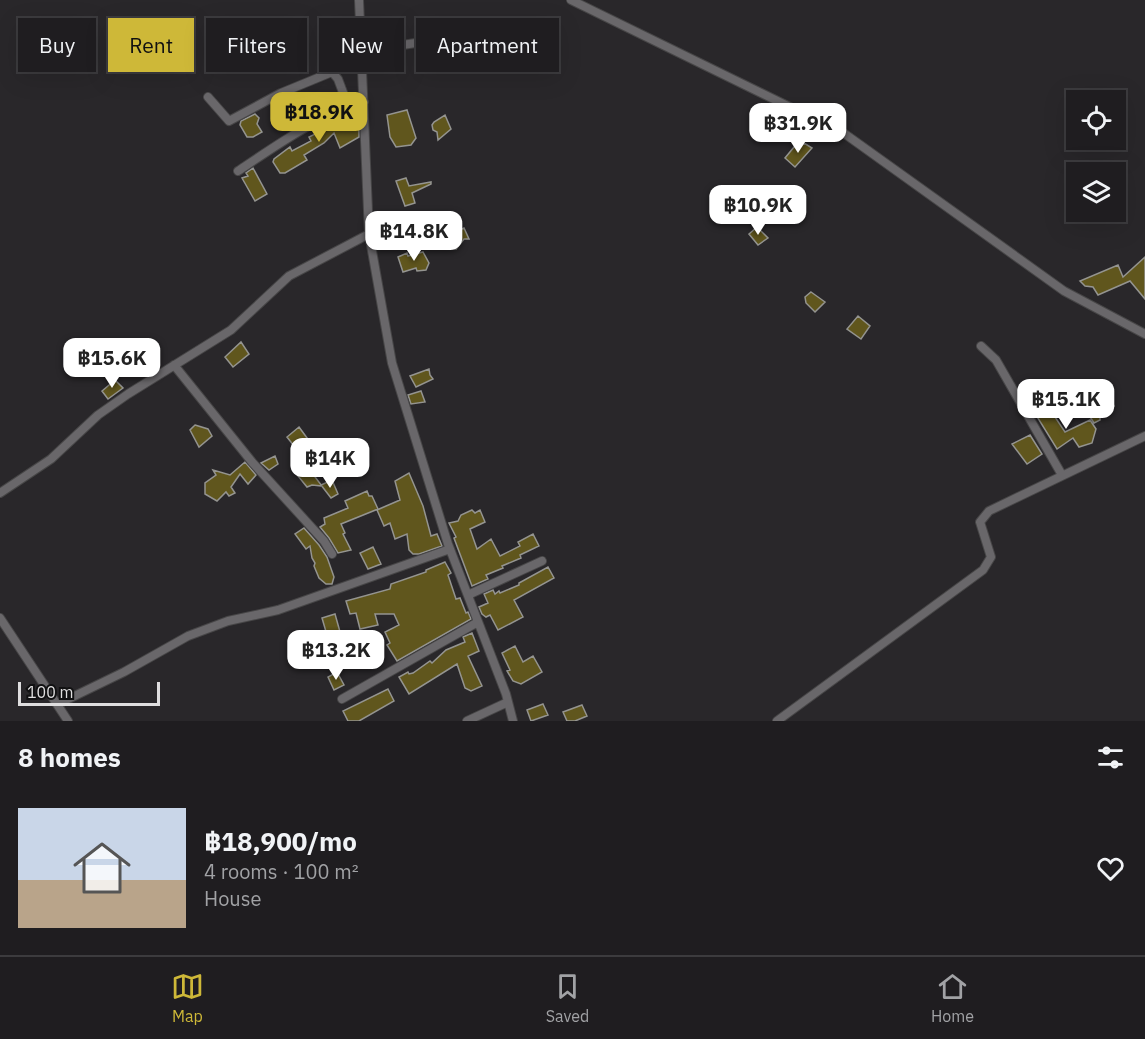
<!DOCTYPE html>
<meta charset="utf-8">
<style>
body{margin:0;font-family:"IBM Plex Sans",sans-serif;background:#272629;color:#f1f3f6;height:100vh;display:flex;flex-direction:column;font-size:22px;white-space:nowrap}
*{box-sizing:border-box;margin:0}
p{font-size:20px;color:#a1a2a5}
.icon{flex:none;width:33px;height:33px;fill:none;stroke:currentColor;stroke-width:2;stroke-linecap:round;stroke-linejoin:round}
.map{position:relative;height:721px;overflow:hidden}
.drawer{display:flex;flex-direction:column;background:#1f1d20;flex:1}
.drawer>*{flex:none}
.hud{position:absolute;left:18px;top:18px;width:600px;height:54px;display:flex;gap:12px}
.tools{position:absolute;left:1066px;top:90px;display:grid;gap:12px}
.tools a{display:grid;place-items:center;width:60px;height:60px;border-radius:0px;background:#1f1d20;box-shadow:0 6px 24px #0002,0 0 0 2px #3c3b3e;font-size:30px}
.scale{position:absolute;left:18px;bottom:15px;width:142px;box-sizing:border-box;padding-left:6px;border:3px solid #dfdedf;border-top:0;font-size:16px;line-height:21px;white-space:nowrap;color:#dfdedf;-webkit-text-stroke:4px #111112;paint-order:stroke}
.price{position:absolute;translate:-50% -51px;padding:0 14px;border-radius:12px;background:#fff;color:#222;font-size:20px;line-height:39px;filter:drop-shadow(0 2px 3px #0008)}
.price::after{content:'';position:absolute;left:50%;top:36px;width:18px;height:14px;margin-left:-9px;background:inherit;clip-path:polygon(0 0,100% 0,50% 100%)}
.price.selected{background:#ceb838;color:#111}
ul{padding:0;list-style:none}
li{display:flex;align-items:center;gap:18px;height:150px;padding:0 18px}
li+li{border-top:2px solid #3c3b3e}
li span{display:grid;place-items:center;flex:none;width:168px;height:120px;border-radius:0px;color:#555}
li>.icon{margin-inline-start:auto}
span .icon{width:72px;height:72px;fill:#fffc;stroke-width:1}
li b{font-size:26px}
h2{display:flex;justify-content:space-between;align-items:center;height:72px;padding:0 18px;font-size:26px}
.chip{padding:0 21px;border-radius:0px;background:#1f1d20;box-shadow:0 6px 24px #0002,0 0 0 2px #3c3b3e;font-size:21px;line-height:54px}
.chip.selected{background:#ceb838;color:#111}
.tab-bar{display:flex;justify-content:space-around;align-items:center;height:84px;border-top:2px solid #3c3b3e;background:#1f1d20;font-size:16px;color:#a1a2a5}
.tab-bar a{display:grid;justify-items:center;gap:3px}
.tab-bar .selected{color:#ceb838}
.map>svg:first-child{display:block}
.building{fill:#60561d;stroke:#949490;stroke-width:1.5}
.lines{fill:none;stroke-linecap:round;stroke-linejoin:round}
.street-casing{stroke:#474647;stroke-width:10}
.street{stroke:#69676a;stroke-width:8}
</style>
<div class="map">
<svg width="1145" height="721" viewBox="0 0 1145 721">
<rect width="100%" height="100%" fill="#29272a"/>
<path class="building" d="M 407,110 L 416,138 L 411,145 L 396,147 L 390,137 L 387,115 Z
M 350,113 L 359,131 L 359,137 L 340,148 L 334,133 L 324,143 L 304,155 L 307,160 L 285,173 L 280,173 L 273,162 L 274,159 L 290,147 L 292,151 L 311,141 L 309,137 L 331,126 L 330,122 Z
M 255,114 L 259,118 L 257,124 L 262,132 L 253,137 L 247,137 L 240,125 L 241,121 Z
M 445,115 L 451,129 L 438,140 L 437,132 L 433,130 L 432,125 L 434,122 Z
M 799,141 L 801,146 L 804,143 L 812,148 L 795,167 L 785,158 Z
M 253,168 L 267,194 L 255,201 L 242,178 L 248,176 L 246,173 Z
M 406,178 L 409,186 L 431,182 L 431,184 L 412,193 L 415,203 L 405,206 L 396,181 Z
M 417,222 L 421,234 L 403,242 L 398,230 Z
M 757,227 L 768,238 L 758,245 L 749,234 Z
M 464,228 L 469,239 L 464,239 L 456,249 L 451,247 L 446,236 Z
M 423,252 L 429,263 L 426,270 L 417,271 L 416,268 L 403,272 L 398,257 L 407,253 L 408,256 Z
M 1145,257 L 1145,299 L 1130,281 L 1098,295 L 1093,287 L 1085,286 L 1080,281 L 1118,265 L 1123,277 Z
M 811,292 L 825,302 L 815,312 L 806,303 L 805,297 Z
M 858,316 L 870,326 L 861,339 L 847,329 Z
M 241,342 L 249,354 L 233,367 L 225,357 Z
M 429,369 L 430,375 L 433,379 L 416,387 L 410,376 Z
M 115,380 L 123,388 L 108,399 L 102,391 Z
M 1104,385 L 1114,406 L 1100,418 L 1100,420 L 1094,423 L 1082,404 L 1086,403 L 1086,396 Z
M 421,391 L 425,402 L 411,404 L 408,395 Z
M 1050,405 L 1051,411 L 1065,432 L 1090,420 L 1096,429 L 1092,443 L 1079,447 L 1073,438 L 1057,449 L 1036,415 Z
M 195,425 L 208,429 L 212,436 L 199,447 L 190,430 Z
M 299,427 L 310,442 L 301,451 L 294,446 L 287,437 Z
M 1030,435 L 1042,454 L 1027,464 L 1012,444 Z
M 326,452 L 329,456 L 339,452 L 344,460 L 336,468 L 340,474 L 331,476 L 324,453 Z
M 275,456 L 278,464 L 269,470 L 261,463 Z
M 245,462 L 256,475 L 248,484 L 240,474 L 231,487 L 235,493 L 229,496 L 226,492 L 217,501 L 205,494 L 205,483 L 216,475 L 213,470 L 230,475 Z
M 306,465 L 322,486 L 312,485 L 307,487 L 298,476 L 296,470 Z
M 409,473 L 423,506 L 431,536 L 437,534 L 442,546 L 419,554 L 413,554 L 409,550 L 407,534 L 395,539 L 390,523 L 384,526 L 377,510 L 400,500 L 395,481 Z
M 332,480 L 338,494 L 331,498 L 321,485 Z
M 367,491 L 369,496 L 372,496 L 378,509 L 341,524 L 345,533 L 343,534 L 351,550 L 338,553 L 329,538 L 320,527 L 325,524 L 324,518 L 348,508 L 345,501 Z
M 472,510 L 475,513 L 480,510 L 485,522 L 470,529 L 477,549 L 491,539 L 500,556 L 520,546 L 518,542 L 533,534 L 539,546 L 520,555 L 521,558 L 502,566 L 503,568 L 486,575 L 488,579 L 472,586 L 454,538 L 456,537 L 449,523 L 458,521 L 461,515 Z
M 304,528 L 319,545 L 327,557 L 334,577 L 332,584 L 326,584 L 319,578 L 314,566 L 315,563 L 312,558 L 310,546 L 306,549 L 295,534 Z
M 373,547 L 381,564 L 368,569 L 360,553 Z
M 445,562 L 451,573 L 448,575 L 456,599 L 460,598 L 466,613 L 468,612 L 471,619 L 397,661 L 387,645 L 390,643 L 385,632 L 399,625 L 394,614 L 375,614 L 378,625 L 360,629 L 356,613 L 350,614 L 346,601 L 390,589 L 391,584 L 426,572 L 426,570 Z
M 548,567 L 554,578 L 514,600 L 523,617 L 498,630 L 490,615 L 486,617 L 482,614 L 479,607 L 488,603 L 484,594 L 493,590 L 495,594 L 499,591 L 500,593 L 519,585 L 519,583 Z
M 335,614 L 342,639 L 329,642 L 322,618 Z
M 472,633 L 479,651 L 468,656 L 482,686 L 471,691 L 465,688 L 457,664 L 409,694 L 399,677 L 408,672 L 409,674 L 413,673 L 430,661 L 432,663 L 446,650 L 465,642 L 463,637 Z
M 515,646 L 523,662 L 533,656 L 542,672 L 521,684 L 513,681 L 507,671 L 510,670 L 502,653 Z
M 337,672 L 344,685 L 334,690 L 328,677 Z
M 388,689 L 394,701 L 359,721 L 348,721 L 343,711 Z
M 543,704 L 548,715 L 531,721 L 527,710 Z
M 582,705 L 587,716 L 575,721 L 567,721 L 563,712 Z"/>
<g class="lines">
<g class="street-casing">
<path id="street" d="M 359,0 L 369,234 L 392,363 L 448,544 L 506,694 L 513,721
M 571,0 L 845,134 L 1064,291 L 1145,334
M 363,51 L 481,33
M 208,97 L 229,121 L 281,93 L 332,72 L 338,79 L 348,106
M 238,171 C 274,147 322,113 364,102
M 981,346 L 996,360 L 1062,475
M 174,365 L 252,462 L 324,541 L 332,554
M 0,493 L 51,459 L 98,415 L 128,394 L 231,330 L 289,276 L 369,234
M 468,595 L 542,561
M 0,618 L 68,721
M 342,699 L 478,622
M 58,704 L 124,672 L 188,636 L 228,621 L 278,610 L 450,549
M 467,721 L 508,702
M 777,721 L 983,570 L 991,557 L 980,522 L 989,511 L 1145,436"/>
</g>
<use href="#street" class="street"/>
</g>
</svg>
<div class="tools">
<a><svg class="icon" aria-label="locate" viewBox="0 0 24 24"><circle cx="12" cy="12" r="6"/><path d="M12 2v4M12 18v4M2 12h4M18 12h4"/></svg></a>
<a><svg class="icon" aria-label="layers" viewBox="0 0 24 24"><path d="M12 4l9 5-9 5-9-5zM3 14l9 5 9-5"/></svg></a>
</div>
<div class="scale">100 m</div>
<b class="price selected" style="left:319px;top:143px">฿18.9K</b>
<b class="price" style="left:798px;top:154px">฿31.9K</b>
<b class="price" style="left:758px;top:236px">฿10.9K</b>
<b class="price" style="left:414px;top:262px">฿14.8K</b>
<b class="price" style="left:112px;top:389px">฿15.6K</b>
<b class="price" style="left:1066px;top:430px">฿15.1K</b>
<b class="price" style="left:330px;top:489px">฿14K</b>
<b class="price" style="left:336px;top:681px">฿13.2K</b>
<div class="hud">
<a class="chip">Buy</a>
<a class="chip selected">Rent</a>
<a class="chip">Filters</a>
<a class="chip">New</a>
<a class="chip">Apartment</a>
</div>
</div>
<section class="drawer">
<h2>8 homes<svg class="icon" aria-label="filters" viewBox="0 0 24 24"><path d="M4 7h16M4 17h16"/><circle cx="9" cy="7" r="2"/><circle cx="15" cy="17" r="2"/></svg></h2>
<ul>
<li><span style="background:linear-gradient(#c9d6e8 60%,#b9a48a 0)"><svg class="icon" aria-label="home" viewBox="0 0 24 24"><path d="M3 11l9-7 9 7M6 9v11h12V9"/></svg></span><div><b>฿18,900/mo</b><p>4 rooms · 100 m²</p><p>House</p></div><svg class="icon" aria-label="heart" viewBox="0 0 24 24"><path d="M12 20l-8-8c-3-5 5-10 8-4 3-6 11-1 8 4z"/></svg></li>
</ul>
</section>
<nav class="tab-bar">
<a class="selected"><svg class="icon" aria-label="map" viewBox="0 0 24 24"><path d="M3 6l6-2 6 2 6-2v14l-6 2-6-2-6 2zM9 4v14M15 6v14"/></svg>Map</a>
<a><svg class="icon" aria-label="saved" viewBox="0 0 24 24"><path d="M7 4h10v16l-5-4-5 4z"/></svg>Saved</a>
<a><svg class="icon" aria-label="home" viewBox="0 0 24 24"><path d="M3 11l9-7 9 7M6 9v11h12V9"/></svg>Home</a>
</nav>
